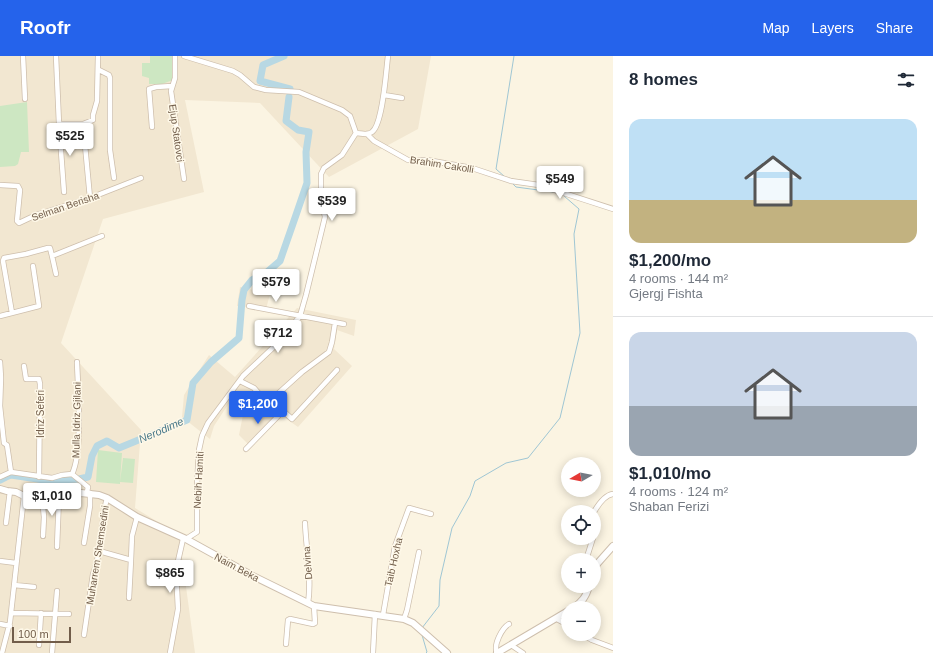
<!DOCTYPE html>
<meta charset="utf-8">
<style>
body{margin:0;font-family:Arial,sans-serif;background:#f6f6f7;color:#1f2937;height:100vh;display:flex;flex-direction:column;font-size:15px;white-space:nowrap}
*{box-sizing:border-box;margin:0}
p{font-size:13px;color:#747a83}
.icon{flex:none;width:22px;height:22px;fill:none;stroke:currentColor;stroke-width:2;stroke-linecap:round;stroke-linejoin:round}
.map{position:relative;flex:1;overflow:hidden}
.panel{display:flex;flex-direction:column;background:#fff;width:320px}
.panel>*{flex:none}
.needle{width:26px;rotate:260deg}
.fabs{position:absolute;left:561px;top:401px;display:grid;gap:8px}
.fabs a{display:grid;place-items:center;width:40px;height:40px;border-radius:50%;background:#fff;box-shadow:0 2px 10px #0003;font-size:20px}
.scale{position:absolute;left:12px;bottom:10px;width:59px;box-sizing:border-box;padding-left:4px;border:2px solid #715d4a;border-top:0;font-size:11px;line-height:14px;white-space:nowrap;color:#715d4a;-webkit-text-stroke:3px #fef8e8;paint-order:stroke}
.price{position:absolute;translate:-50% -34px;padding:0 9px;border-radius:4px;background:#fff;color:#222;font-size:13px;line-height:26px;filter:drop-shadow(0 1px 2px #0008)}
.price::after{content:'';position:absolute;left:50%;top:24px;width:12px;height:9px;margin-left:-6px;background:inherit;clip-path:polygon(0 0,100% 0,50% 100%)}
.price.on{background:#2563eb;color:#fff}
ul{padding:0;list-style:none}
li{display:grid;align-content:center;gap:8px;height:212px;padding:0 16px}
li+li{border-top:1px solid #e0e1e3}
li span{display:grid;place-items:center;height:124px;border-radius:12px;color:#555}
li>.icon{margin-inline-start:auto}
span .icon{width:72px;height:72px;fill:#fffc;stroke-width:1}
li b{font-size:17px}
h2{display:flex;justify-content:space-between;align-items:center;height:48px;padding:0 16px;font-size:17px}
header{display:flex;align-items:center;gap:24px;box-sizing:border-box;height:56px;padding:0 20px;background:#2563eb;color:#fff}
header strong{font-size:19px}
nav{display:flex;gap:22px;margin-inline-start:auto;font-size:14px}
main{display:flex;flex:1;min-height:0}
.map>svg:first-child{display:block}
.residential{fill:#f2e7d1}
.green{fill:#cde7c2}
.lines{fill:none;stroke-linecap:round;stroke-linejoin:round}
.stream{stroke:#9fc6d4;stroke-width:1}
.river{stroke:#b8d8e3;stroke-width:7}
.minor-casing{stroke:#cebfad;stroke-width:6}
.tertiary-casing{stroke:#cebfad;stroke-width:8}
.minor{stroke:#fff;stroke-width:4.5}
.tertiary{stroke:#fff;stroke-width:6}
.labels{text-anchor:middle;stroke-width:3;stroke-linejoin:round;paint-order:stroke}
.street-label{font-size:10px;fill:#715d4a;stroke:#fef8e8}
.water-label{font-size:11px;font-style:italic;fill:#48788a;stroke:#fef8e8}
</style>
<header>
<strong>Roofr</strong>
<nav><a>Map</a><a>Layers</a><a>Share</a></nav>
</header>
<main>
<div class="map">
<svg width="613" height="597" viewBox="0 0 613 597">
<rect width="100%" height="100%" fill="#fbf4e2"/>
<path class="residential" d="M 0,0 L 431,0 L 418,73 L 329,121 L 260,47 L 185,44 L 204,136 L 103,163 L 61,287 L 141,374 L 135,452 L 179,479 L 195,597 L 0,597 Z
M 240,231 L 270,238 L 266,253 L 237,250 Z
M 297,252 L 356,264 L 354,280 L 337,274 L 334,293 L 352,310 L 298,371 L 281,359 L 251,391 L 239,379 L 243,359 L 231,344 L 214,370 L 210,383 L 182,361 L 184,339 L 209,299 L 235,321 Z"/>
<path class="green" d="M 150,0 L 174,0 L 173,24 L 162,28 L 149,28 L 149,22 L 142,20 L 142,7 L 150,7 Z
M 27,46 L 29,96 L 21,96 L 18,108 L 15,110 L 0,111 L 0,50 Z
M 98,394 L 122,397 L 120,426 L 123,402 L 135,403 L 133,427 L 120,426 L 120,428 L 96,426 Z"/>
<g class="lines">
<path class="stream" d="M 505,121 L 496,113 L 514,0
M 512,127 L 516,131 L 553,136
M 422,572 L 439,550 L 440,524 L 452,472 L 470,440 L 475,425 L 506,407 L 528,402 L 560,362 L 580,277 L 574,178 L 579,153 L 564,140
M 422,579 L 427,596 L 426,597"/>
<path class="river" d="M 284,0 L 263,9 L 260,25 L 290,33
M 0,424 L 6,421 L 11,419 L 44,424 L 58,424 L 79,423 L 88,421 L 92,400 L 97,390 L 107,385 L 119,392 L 187,364 L 193,327 L 211,306 L 239,282 L 242,244 L 244,234 L 252,224 L 266,217 L 280,205 L 296,159 L 307,127 L 306,96 L 309,76 L 298,74 L 286,65 L 289,41"/>
<g class="minor-casing">
<path id="minor" d="M 23,0 L 25,43
M 56,0 L 59,68 L 64,136
M 175,0 L 175,22 L 171,35 L 184,123
M 184,0 L 233,15 L 240,19 L 254,31 L 266,34 L 299,36 L 342,54 L 350,60 L 356,77 C 361,77 367,80 372,76 C 383,68 386,15 388,0
M 99,14 L 109,19 L 110,22 L 110,94 L 114,122
M 384,39 L 402,42
M 59,68 L 83,68 L 90,142
M 83,68 L 93,64 L 93,59 L 97,45 L 98,0
M 152,71 L 149,33 L 156,31 L 172,30
M 367,78 L 374,85 L 408,104 L 427,104 L 472,112 L 511,125 L 539,129 L 613,153
M 0,129 L 18,130 L 20,134 L 17,165 L 19,167 L 36,159 L 90,142 L 141,122
M 52,200 L 56,218
M 249,250 L 344,268
M 12,257 L 3,205 L 4,202 L 26,198 L 48,192 L 50,192 L 52,200 L 102,180
M 0,260 L 39,250 L 33,210
M 0,306 L 1,322 L 0,350 L 4,387 L 7,389 L 11,416
M 24,310 L 26,323 L 39,323 L 40,328 L 39,421
M 240,325 L 254,332 L 261,340 L 271,344 L 292,363 L 337,314
M 271,344 L 302,316 L 329,296 L 332,286 L 335,267
M 250,353 L 261,340
M 246,393 L 283,355
M 72,418 L 88,431 L 87,436 L 90,437 L 90,450 L 84,487
M 0,421 L 11,416 L 52,422 L 62,419 L 72,418 C 83,396 78,333 77,306
M 42,441 L 44,461 L 43,480
M 594,456 C 598,449 605,439 613,438
M 6,467 L 10,435
M 305,467 C 306,491 312,524 308,547
M 186,483 L 197,476 L 197,429 L 199,394 L 202,380 L 208,367 L 243,320 L 281,284 L 300,260 L 306,239 L 325,161 L 321,141 L 321,118 L 324,112 L 342,99 L 356,77
M 57,491 L 59,440
M 99,495 L 131,504 L 132,480 L 137,461
M 586,504 L 593,482
M 0,505 L 16,507
M 14,529 L 34,531
M 129,542 L 131,504
M 11,557 L 69,558
M 383,559 L 395,490 L 409,452 L 431,458
M 404,563 L 407,554 L 419,496
M 557,563 L 568,569
M 0,568 L 10,570
M 582,578 L 592,584 L 613,592
M 84,579 L 93,518 C 103,493 100,467 107,442
M 286,588 L 288,564 L 290,563 L 313,568 L 315,567 L 314,550
M 39,589 L 41,557
M 511,589 L 523,597
M 2,597 L 10,566 L 24,440
M 52,597 L 57,535
M 170,597 L 178,553 L 176,514 L 183,483
M 373,597 L 375,558
M 497,597 C 493,589 502,572 509,568"/>
</g>
<g class="tertiary-casing">
<path id="tertiary" d="M 0,433 L 7,435 L 16,436 L 24,440 L 42,441 L 48,444 L 59,440 L 81,437 L 99,439 L 107,442 L 137,461 L 186,483 L 253,520 L 314,550 L 404,563 L 413,567 L 447,597
M 594,515 L 597,508 L 613,490
M 573,552 C 582,546 586,541 589,530
M 497,597 L 568,555"/>
</g>
<use href="#minor" class="minor"/>
<use href="#tertiary" class="tertiary"/>
</g>
<g class="labels">
<g class="street-label">
<text transform="translate(177 77) rotate(82)" y="4">Ejup Statovci</text>
<text transform="translate(442 108) rotate(9)" y="4">Brahim Cakolli</text>
<text transform="translate(65 150) rotate(-19)" y="4">Selman Berisha</text>
<text transform="translate(40 358) rotate(-90)" y="4">Idriz Seferi</text>
<text transform="translate(76 364) rotate(-89)" y="4">Mulla Idriz Gjilani</text>
<text transform="translate(198 424) rotate(-87)" y="4">Nebih Hamiti</text>
<text transform="translate(97 499) rotate(-81)" y="4">Muharrem Shemsedini</text>
<text transform="translate(393 506) rotate(-77)" y="4">Taib Hoxha</text>
<text transform="translate(307 507) rotate(-94)" y="4">Delvina</text>
<text transform="translate(237 511) rotate(28)" y="4">Naim Beka</text>
</g>
<g class="water-label">
<text transform="translate(161 374) rotate(-24)" y="4">Nerodime</text>
</g>
</g>
</svg>
<div class="fabs">
<a><svg class="needle" viewBox="-14 -14 28 28"><path d="M0-13l5 13h-10z" fill="#e53935"/><path d="M0 13l5-13h-10z" fill="#747a83"/></svg></a>
<a><svg class="icon" aria-label="locate" viewBox="0 0 24 24"><circle cx="12" cy="12" r="6"/><path d="M12 2v4M12 18v4M2 12h4M18 12h4"/></svg></a>
<a>+</a>
<a>−</a>
</div>
<div class="scale">100 m</div>
<b class="price" style="left:70px;top:101px">$525</b>
<b class="price" style="left:560px;top:144px">$549</b>
<b class="price" style="left:332px;top:166px">$539</b>
<b class="price" style="left:276px;top:247px">$579</b>
<b class="price" style="left:278px;top:298px">$712</b>
<b class="price on" style="left:258px;top:369px">$1,200</b>
<b class="price" style="left:52px;top:461px">$1,010</b>
<b class="price" style="left:170px;top:538px">$865</b>
</div>
<section class="panel">
<h2>8 homes<svg class="icon" aria-label="filters" viewBox="0 0 24 24"><path d="M4 7h16M4 17h16"/><circle cx="9" cy="7" r="2"/><circle cx="15" cy="17" r="2"/></svg></h2>
<ul>
<li><span style="background:linear-gradient(#bfe0f5 65%,#c2b280 0)"><svg class="icon" aria-label="home" viewBox="0 0 24 24"><path d="M3 11l9-7 9 7M6 9v11h12V9"/></svg></span><div><b>$1,200/mo</b><p>4 rooms · 144 m²</p><p>Gjergj Fishta</p></div></li>
<li><span style="background:linear-gradient(#c9d6e8 60%,#9aa5b1 0)"><svg class="icon" aria-label="home" viewBox="0 0 24 24"><path d="M3 11l9-7 9 7M6 9v11h12V9"/></svg></span><div><b>$1,010/mo</b><p>4 rooms · 124 m²</p><p>Shaban Ferizi</p></div></li>
</ul>
</section>
</main>
